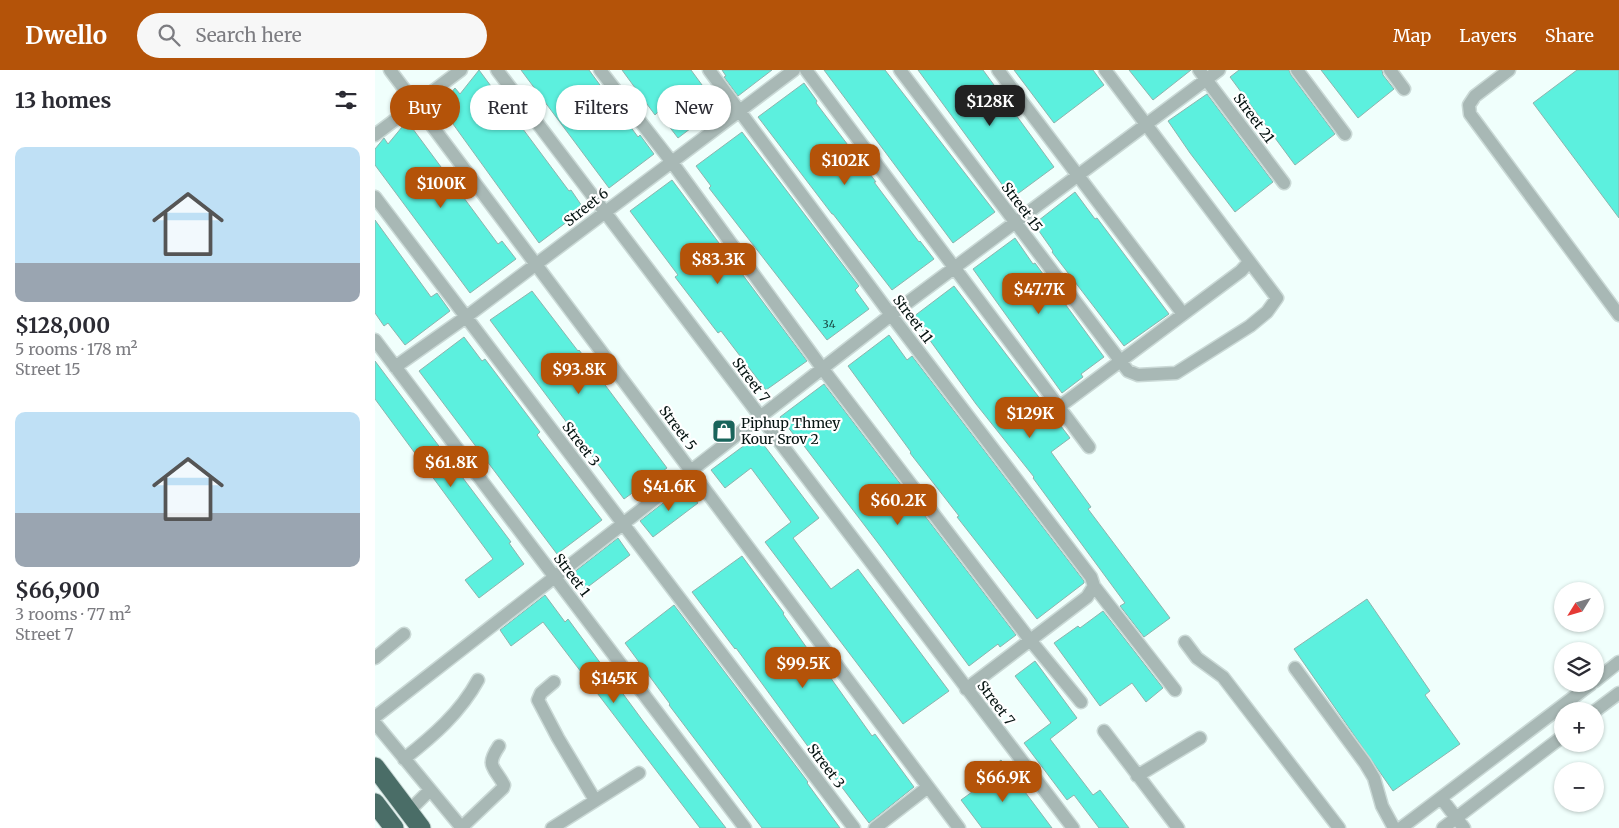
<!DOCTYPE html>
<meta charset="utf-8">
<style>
body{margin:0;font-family:Merriweather,serif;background:#f7f7f7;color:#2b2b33;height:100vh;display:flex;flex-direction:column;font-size:19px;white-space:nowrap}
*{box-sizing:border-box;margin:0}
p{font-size:16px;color:#7c7c81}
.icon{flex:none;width:28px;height:28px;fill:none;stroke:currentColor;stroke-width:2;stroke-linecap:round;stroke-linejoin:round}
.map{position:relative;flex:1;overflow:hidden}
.drawer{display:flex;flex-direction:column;background:#fff;width:375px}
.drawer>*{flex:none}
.top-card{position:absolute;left:15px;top:15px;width:475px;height:45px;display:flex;gap:10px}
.needle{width:32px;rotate:233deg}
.tools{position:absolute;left:1179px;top:512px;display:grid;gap:10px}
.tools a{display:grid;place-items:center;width:50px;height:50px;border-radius:50%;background:#fff;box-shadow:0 1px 4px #0004;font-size:25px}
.price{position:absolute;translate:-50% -42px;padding:0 11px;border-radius:10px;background:#b45309;color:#fff;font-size:16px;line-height:32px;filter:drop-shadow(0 1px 2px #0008)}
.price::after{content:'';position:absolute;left:50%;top:30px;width:15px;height:11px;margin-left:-8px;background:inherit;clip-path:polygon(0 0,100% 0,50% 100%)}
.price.active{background:#222;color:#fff}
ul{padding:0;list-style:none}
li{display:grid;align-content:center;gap:10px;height:265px;padding:0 15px}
li span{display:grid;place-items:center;height:155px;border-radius:10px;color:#555}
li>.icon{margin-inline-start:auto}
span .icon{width:90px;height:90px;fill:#fffc;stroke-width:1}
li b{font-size:21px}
h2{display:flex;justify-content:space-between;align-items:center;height:60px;padding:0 15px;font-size:21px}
.pill{padding:0 18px;border-radius:22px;background:#fff;box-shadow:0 1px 4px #0004;font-size:18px;line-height:45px}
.pill.active{background:#b45309;color:#fff}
header{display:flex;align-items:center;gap:30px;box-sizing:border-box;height:70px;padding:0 25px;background:#b45309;color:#fff}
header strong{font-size:24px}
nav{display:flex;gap:28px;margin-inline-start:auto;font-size:18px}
.search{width:350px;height:45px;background:#f7f7f7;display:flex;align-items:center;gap:12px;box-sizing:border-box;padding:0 18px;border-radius:28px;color:#7c7c81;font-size:19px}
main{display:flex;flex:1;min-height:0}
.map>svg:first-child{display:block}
.building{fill:#5cf0de;stroke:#8eb3ad}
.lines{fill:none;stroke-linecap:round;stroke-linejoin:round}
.minor-casing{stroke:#cad9d6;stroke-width:15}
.highway-casing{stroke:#cad9d6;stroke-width:21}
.minor{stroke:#a8b8b5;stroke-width:12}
.highway{stroke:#4a6d67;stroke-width:19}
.labels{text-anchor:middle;stroke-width:4.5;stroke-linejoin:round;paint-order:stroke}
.number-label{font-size:11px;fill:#1b4a44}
.street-label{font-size:14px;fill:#051311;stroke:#fff}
.poi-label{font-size:14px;fill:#051311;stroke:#fff;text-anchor:start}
</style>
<header>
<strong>Dwello</strong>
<div class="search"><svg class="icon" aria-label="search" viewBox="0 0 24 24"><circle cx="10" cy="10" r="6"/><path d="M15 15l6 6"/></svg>Search here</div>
<nav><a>Map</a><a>Layers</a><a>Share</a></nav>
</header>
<main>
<section class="drawer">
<h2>13 homes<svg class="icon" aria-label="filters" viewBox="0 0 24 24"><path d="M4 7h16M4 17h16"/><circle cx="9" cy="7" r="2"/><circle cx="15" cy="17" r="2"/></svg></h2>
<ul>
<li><span style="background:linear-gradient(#bfe0f5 75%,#9aa5b1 0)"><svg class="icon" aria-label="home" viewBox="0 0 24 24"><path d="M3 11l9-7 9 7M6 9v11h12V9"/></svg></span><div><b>$128,000</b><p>5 rooms · 178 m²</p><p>Street 15</p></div></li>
<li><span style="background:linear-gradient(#bfe0f5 65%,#9aa5b1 0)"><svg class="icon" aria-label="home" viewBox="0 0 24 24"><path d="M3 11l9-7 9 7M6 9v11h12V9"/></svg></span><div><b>$66,900</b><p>3 rooms · 77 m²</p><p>Street 7</p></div></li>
</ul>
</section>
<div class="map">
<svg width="1244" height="758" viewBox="0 0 1244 758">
<rect width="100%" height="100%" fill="#f0fffc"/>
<path class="building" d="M 104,0 L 194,121 L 196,120 L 209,139 L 164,173 L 65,36 L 80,18 L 85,24 Z
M 146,0 L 214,0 L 263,67 L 265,65 L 279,84 L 234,118 Z
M 247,0 L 316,0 L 330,19 L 335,16 L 336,17 L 349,33 L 303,68 L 283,42 L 280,45 Z
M 347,0 L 397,0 L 363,26 L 349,7 L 351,6 Z
M 449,0 L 510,0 L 620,142 L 578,173 Z
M 543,0 L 608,0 L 679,97 L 637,128 Z
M 639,0 L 718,0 L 729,15 L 679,53 Z
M 754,0 L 816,0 L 778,30 Z
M 864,0 L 914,0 L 916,5 L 960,64 L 920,95 L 855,7 Z
M 946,0 L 1007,0 L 1008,5 L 1019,19 L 983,48 Z
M 1202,0 L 1244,0 L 1244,148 L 1158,33 Z
M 429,13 L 442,31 L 441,33 L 501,112 L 499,112 L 544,172 L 545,171 L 559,189 L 517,220 L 458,144 L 457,144 L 383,47 Z
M 832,24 L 898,112 L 860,142 L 815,83 L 793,51 Z
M 32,51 L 123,174 L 127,171 L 141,189 L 95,223 L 0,95 L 0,79 L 9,68 L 13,74 Z
M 367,62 L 484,216 L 480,220 L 494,239 L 452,270 L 334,118 L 336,116 L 321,96 Z
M 297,110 L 432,291 L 391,320 L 346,261 L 343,263 L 300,207 L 303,205 L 255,141 Z
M 700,122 L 720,149 L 722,148 L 794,244 L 749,276 L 677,182 L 678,181 L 659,154 Z
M 0,150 L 56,227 L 62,223 L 75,241 L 30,275 L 13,253 L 9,256 L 0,243 Z
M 640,168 L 658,194 L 660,193 L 729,287 L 706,304 L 708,307 L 687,323 L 598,199 Z
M 579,216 L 695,368 L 676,382 L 716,437 L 713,439 L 795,548 L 769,567 L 745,536 L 750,533 L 658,408 L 659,407 L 601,334 L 538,247 Z
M 157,221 L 203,281 L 204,280 L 292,398 L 249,429 L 115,250 Z
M 514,265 L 532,290 L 537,286 L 709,511 L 709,513 L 662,549 L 582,447 L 584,446 L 535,383 L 536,382 L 473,296 Z
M 89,267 L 107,291 L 110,289 L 165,362 L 162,365 L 227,450 L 182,484 L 44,301 Z
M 0,291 L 136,472 L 134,473 L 149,494 L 104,528 L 90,510 L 118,489 L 0,329 Z
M 449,314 L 641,565 L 625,577 L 623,574 L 594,596 L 503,473 L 420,364 L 419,365 L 405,347 Z
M 382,366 L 444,448 L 418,468 L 456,519 L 483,499 L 574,621 L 528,654 L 390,472 L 416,452 L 376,398 L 350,418 L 336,400 Z
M 310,416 L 323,433 L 278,467 L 265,451 Z
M 243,468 L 255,485 L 210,519 L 198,503 Z
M 367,486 L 409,543 L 408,544 L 453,608 L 455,607 L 497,666 L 500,664 L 539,717 L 494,753 L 450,695 L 448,697 L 361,578 L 360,579 L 317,522 Z
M 170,525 L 190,552 L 193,549 L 268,651 L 351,758 L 325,758 L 168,552 L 136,576 L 125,560 Z
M 992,529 L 1055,621 L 1050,625 L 1085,674 L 1018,721 L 919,579 Z
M 299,535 L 433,712 L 432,713 L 465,758 L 387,758 L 294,635 L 295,634 L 250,573 Z
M 728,541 L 788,618 L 771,632 L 757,613 L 725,636 L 679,573 L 703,556 L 705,558 Z
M 660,591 L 702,648 L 675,669 L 718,725 L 725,720 L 754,758 L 724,758 L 699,725 L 692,730 L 649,673 L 676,653 L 640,606 Z
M 626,690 L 677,758 L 607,758 L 586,730 L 612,711 L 607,705 Z"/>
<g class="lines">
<g class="minor-casing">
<path id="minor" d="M 15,0 L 584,758
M 122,0 L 698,758
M 225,0 L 296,91 L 447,298 L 655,570 L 706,632
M 334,0 L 516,245 L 716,507 L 719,516 L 800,620
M 431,0 L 714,377
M 525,0 L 753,301 L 763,305 L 801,303 L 875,256 L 892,242 L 902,228 L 730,0
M 623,0 L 808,244
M 824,0 L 909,113
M 922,0 L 970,64
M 1015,0 L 1029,19
M 1134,0 L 1100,26 L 1094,35 L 1095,44 L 1244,245
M 0,65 L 86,0
M 0,127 L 479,758
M 0,270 L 370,758
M 20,297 L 91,247 L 419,0
M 684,337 L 866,201 L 874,192
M 810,572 L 822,588 L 848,607 L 964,758
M 0,588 L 29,564
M 920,598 L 990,693 L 999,708 L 1007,736 L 1019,758
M 1220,611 L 1244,592
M 179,612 L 166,623 L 163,630 L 183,668 L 220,730
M 591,619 L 712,527 L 719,516
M 1220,641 L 1244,623
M 0,647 L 516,245 L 844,0
M 0,653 L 87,758
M 729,661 L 803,758
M 29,689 C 58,666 85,643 103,610
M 762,706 L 825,668
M 1066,728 L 1089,758
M 34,741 L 55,720
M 87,757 L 128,718 L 129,715 C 119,696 110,697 124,676
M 177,758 L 264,703
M 500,758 L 553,717
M 1026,758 L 1216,614
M 1068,758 L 1188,666"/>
</g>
<g class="highway-casing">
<path id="highway" d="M 0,697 L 46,758
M 0,733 L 19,758"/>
</g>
<use href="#minor" class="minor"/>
<use href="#highway" class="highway"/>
</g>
<defs>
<g id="shop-square" transform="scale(1.25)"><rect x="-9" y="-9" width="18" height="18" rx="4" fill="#19645b" stroke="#fff"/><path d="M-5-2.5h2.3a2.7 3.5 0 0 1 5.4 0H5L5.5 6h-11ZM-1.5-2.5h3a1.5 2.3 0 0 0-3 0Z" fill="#fff"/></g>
</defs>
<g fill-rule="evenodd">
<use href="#shop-square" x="349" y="361"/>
</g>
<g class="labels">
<g class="number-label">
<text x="454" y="258">34</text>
</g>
<g class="street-label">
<text transform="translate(879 48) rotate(53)" y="5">Street 21</text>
<text transform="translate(211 137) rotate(-38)" y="5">Street 6</text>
<text transform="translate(647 137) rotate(53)" y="5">Street 15</text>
<text transform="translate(538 249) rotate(53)" y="5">Street 11</text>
<text transform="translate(376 310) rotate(53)" y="5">Street 7</text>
<text transform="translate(303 358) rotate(53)" y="5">Street 5</text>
<text transform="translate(206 374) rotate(53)" y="5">Street 3</text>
<text transform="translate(197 505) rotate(53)" y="5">Street 1</text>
<text transform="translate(621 633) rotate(53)" y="5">Street 7</text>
<text transform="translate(451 696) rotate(53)" y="5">Street 3</text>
</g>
<g class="poi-label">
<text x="366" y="358">Piphup Thmey<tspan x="366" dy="16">Kour Srov 2</tspan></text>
</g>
</g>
</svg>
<div class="tools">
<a><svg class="needle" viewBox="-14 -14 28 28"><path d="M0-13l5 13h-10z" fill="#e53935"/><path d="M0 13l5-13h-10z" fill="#7c7c81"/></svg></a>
<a><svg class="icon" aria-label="layers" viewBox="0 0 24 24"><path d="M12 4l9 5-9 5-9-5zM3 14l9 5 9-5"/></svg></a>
<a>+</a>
<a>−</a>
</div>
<b class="price active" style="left:615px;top:57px">$128K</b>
<b class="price" style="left:470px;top:116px">$102K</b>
<b class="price" style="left:66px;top:139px">$100K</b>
<b class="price" style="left:343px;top:215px">$83.3K</b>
<b class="price" style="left:664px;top:245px">$47.7K</b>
<b class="price" style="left:204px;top:325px">$93.8K</b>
<b class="price" style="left:655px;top:369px">$129K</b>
<b class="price" style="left:76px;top:418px">$61.8K</b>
<b class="price" style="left:294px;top:442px">$41.6K</b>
<b class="price" style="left:523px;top:456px">$60.2K</b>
<b class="price" style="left:428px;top:619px">$99.5K</b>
<b class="price" style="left:239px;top:634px">$145K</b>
<b class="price" style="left:628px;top:733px">$66.9K</b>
<div class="top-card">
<a class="pill active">Buy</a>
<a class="pill">Rent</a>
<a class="pill">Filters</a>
<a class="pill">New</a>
</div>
</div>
</main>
